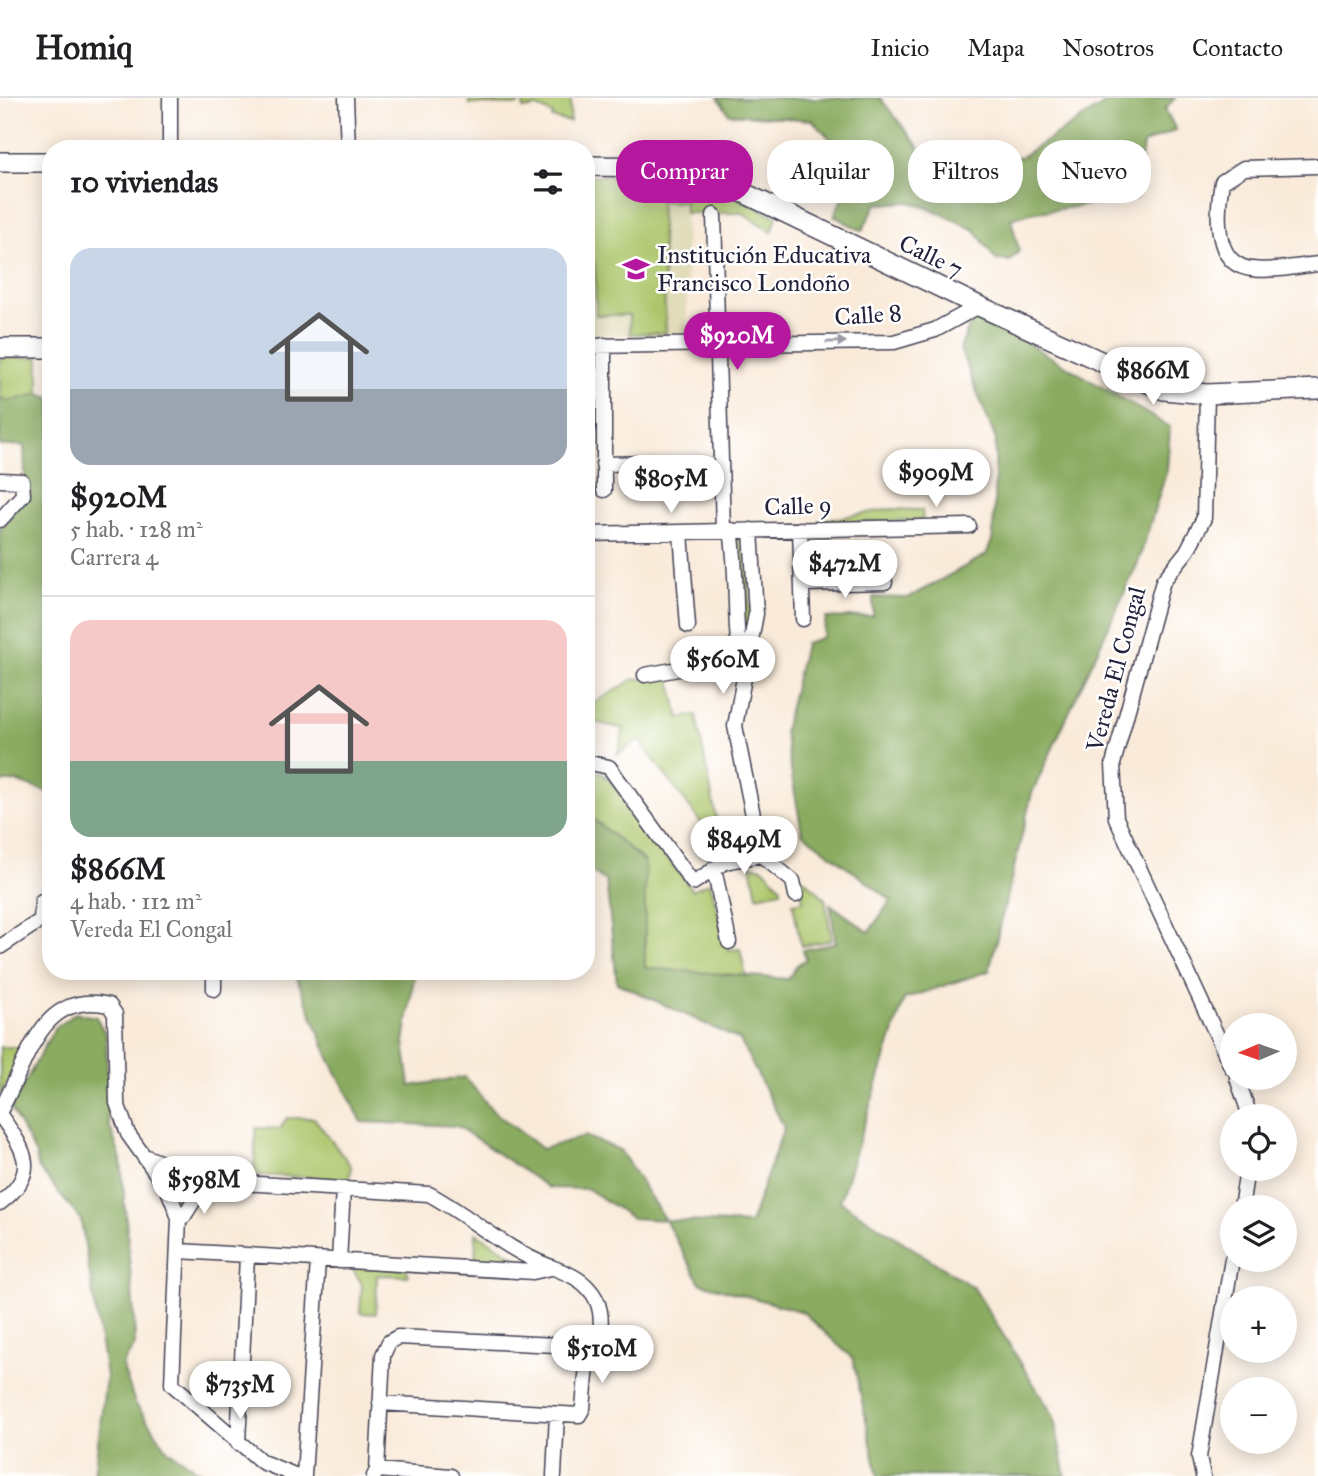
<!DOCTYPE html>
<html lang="es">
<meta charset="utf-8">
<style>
body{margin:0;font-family:"IM FELL Great Primer",serif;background:#f2f2f2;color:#202124;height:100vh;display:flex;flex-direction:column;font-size:26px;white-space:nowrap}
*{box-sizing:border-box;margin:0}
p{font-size:23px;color:#757577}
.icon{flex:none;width:38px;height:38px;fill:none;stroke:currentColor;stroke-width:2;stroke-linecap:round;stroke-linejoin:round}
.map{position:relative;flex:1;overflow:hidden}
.side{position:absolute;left:42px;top:42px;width:553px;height:840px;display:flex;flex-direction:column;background:#fff;border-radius:28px;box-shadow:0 4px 18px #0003}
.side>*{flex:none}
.top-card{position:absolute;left:616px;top:42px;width:597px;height:63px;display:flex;gap:14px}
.needle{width:46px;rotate:268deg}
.fabs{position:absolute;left:1220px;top:915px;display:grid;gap:14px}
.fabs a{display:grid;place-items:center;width:77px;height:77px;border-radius:50%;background:#fff;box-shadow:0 4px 18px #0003;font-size:35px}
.price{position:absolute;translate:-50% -60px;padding:0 16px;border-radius:24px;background:#fff;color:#222;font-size:23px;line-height:46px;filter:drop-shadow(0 2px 4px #0008)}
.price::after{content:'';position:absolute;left:50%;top:42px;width:21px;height:16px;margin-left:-10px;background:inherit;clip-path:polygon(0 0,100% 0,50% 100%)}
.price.on{background:#b5179e;color:#fff}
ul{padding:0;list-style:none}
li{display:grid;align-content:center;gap:14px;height:371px;padding:0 28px}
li+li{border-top:2px solid #e0e0e0}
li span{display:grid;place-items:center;height:217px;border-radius:21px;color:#555}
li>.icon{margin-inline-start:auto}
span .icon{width:126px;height:126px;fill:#fffc;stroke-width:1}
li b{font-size:30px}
h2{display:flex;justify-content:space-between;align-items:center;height:84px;padding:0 28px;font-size:30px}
.tag{padding:0 24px;border-radius:28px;background:#fff;box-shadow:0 4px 18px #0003;font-size:24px;line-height:63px}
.tag.on{background:#b5179e;color:#fff}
header{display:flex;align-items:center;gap:42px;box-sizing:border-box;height:98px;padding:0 35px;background:#fff;border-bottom:2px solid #e0e0e0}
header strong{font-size:33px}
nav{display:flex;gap:38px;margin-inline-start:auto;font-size:24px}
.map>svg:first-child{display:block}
.built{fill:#e1dcba}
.green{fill:#adc66c;stroke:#687454;stroke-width:2}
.forest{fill:#8aab60;stroke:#56664e;stroke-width:2}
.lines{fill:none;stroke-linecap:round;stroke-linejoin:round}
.minor-casing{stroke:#424053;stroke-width:17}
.secondary-casing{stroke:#424053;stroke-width:22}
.minor{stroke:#fff;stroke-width:14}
.secondary{stroke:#fff;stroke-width:19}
.oneway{fill:#9c9ca7}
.labels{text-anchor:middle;stroke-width:5;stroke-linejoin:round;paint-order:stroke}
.poi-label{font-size:24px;fill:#22223b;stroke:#fff;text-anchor:start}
.street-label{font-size:24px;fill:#22223b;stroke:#fff}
</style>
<header>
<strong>Homiq</strong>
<nav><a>Inicio</a><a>Mapa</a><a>Nosotros</a><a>Contacto</a></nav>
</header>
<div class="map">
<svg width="1318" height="1378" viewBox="0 0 1318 1378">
<rect width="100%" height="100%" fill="#fff"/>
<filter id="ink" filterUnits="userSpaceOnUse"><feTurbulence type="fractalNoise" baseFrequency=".0143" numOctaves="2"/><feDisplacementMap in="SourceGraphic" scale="14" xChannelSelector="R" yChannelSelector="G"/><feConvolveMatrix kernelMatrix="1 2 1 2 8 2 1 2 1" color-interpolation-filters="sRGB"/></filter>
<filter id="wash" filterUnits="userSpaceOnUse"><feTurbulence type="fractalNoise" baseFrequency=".00686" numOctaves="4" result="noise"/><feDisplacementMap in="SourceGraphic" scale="28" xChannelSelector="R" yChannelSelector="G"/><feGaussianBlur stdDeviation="1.57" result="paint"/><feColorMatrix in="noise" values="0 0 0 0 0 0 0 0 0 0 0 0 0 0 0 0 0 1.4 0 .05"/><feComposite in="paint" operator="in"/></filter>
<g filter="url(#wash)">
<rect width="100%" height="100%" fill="#f9ead9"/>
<path class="built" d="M 586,97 L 667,104 L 685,103 L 687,235 L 586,237 Z"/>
<path class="green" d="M 469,0 L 518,0 L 518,7 L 469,6 Z
M 523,0 L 571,0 L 570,24 L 552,20 L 553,16 L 537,9 L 523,11 Z
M 641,77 L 714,88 L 777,119 L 772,134 L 743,115 L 685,115 L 685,103 L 666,104 L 660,101 L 666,235 L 630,236 L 629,217 L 596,217 L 595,165 L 586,164 L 586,78 Z
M 39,259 L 39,296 L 7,303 L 0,299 L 0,260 Z
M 891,411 L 922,412 L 923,422 L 824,425 L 823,422 Z
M 736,436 L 745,441 L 750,514 L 745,557 Z
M 669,576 L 679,620 L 696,617 L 723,754 L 639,642 L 617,657 L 624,631 L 586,622 L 586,610 L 632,582 Z
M 586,671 L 602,675 L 609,682 L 692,792 L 710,784 L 728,852 L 740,851 L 746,879 L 644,870 L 645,764 L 586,715 Z
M 751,767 L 763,770 L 781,789 L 781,793 L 757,798 Z
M 800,778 L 825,800 L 832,842 L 801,848 L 793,805 L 803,803 Z
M 0,949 L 26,949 L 0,998 Z
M 287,1020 L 314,1020 L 351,1068 L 350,1081 L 254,1077 L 256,1030 L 280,1031 Z
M 166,1075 L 197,1087 L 182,1111 L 179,1109 Z
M 476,1135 L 532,1169 L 475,1166 Z
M 355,1167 L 407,1170 L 408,1178 L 377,1177 L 376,1216 L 360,1215 L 362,1186 L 353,1172 Z"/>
<path class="forest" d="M 718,0 L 880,0 L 927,59 L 1021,59 L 1114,0 L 1175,0 L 1165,11 L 1176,32 L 1143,46 L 1137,100 L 1031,115 L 1011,121 L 1019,153 L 1010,163 L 996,162 L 975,132 L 934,112 L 909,104 L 876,106 L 862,133 L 834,118 L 857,68 L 812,22 L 729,16 Z
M 986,221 L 1170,329 L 1167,372 L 1138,465 L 1032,695 L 989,873 L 904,901 L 840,1103 L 974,1190 L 1053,1317 L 1066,1378 L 878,1378 L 853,1261 L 803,1214 L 700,1185 L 665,1122 L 632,1120 L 588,1091 L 549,1090 L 457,1028 L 362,1024 L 329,960 L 294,873 L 415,873 L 404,944 L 410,988 L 465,979 L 492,1012 L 542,1051 L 585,1038 L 620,1052 L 665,1122 L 750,1126 L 784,1029 L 740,942 L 617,885 L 606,783 L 586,770 L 586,715 L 645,764 L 645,870 L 788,881 L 797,867 L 806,861 L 803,852 L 836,845 L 830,806 L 869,834 L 891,802 L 802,735 L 784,633 L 805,546 L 823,539 L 826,520 L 873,518 L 873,499 L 908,500 L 986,457 L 993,440 L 996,342 L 960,251 L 971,223 Z
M 39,296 L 51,300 L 51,695 L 17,684 L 0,684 L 0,431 L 26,399 L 24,347 L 0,348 L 0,299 L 7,303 Z
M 75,915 L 96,919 L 106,937 L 109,1026 L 121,1062 L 134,1217 L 135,1247 L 122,1267 L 135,1305 L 168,1352 L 206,1378 L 94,1378 L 106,1278 L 81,1122 L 37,1068 L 36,1057 L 11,1010 L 54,931 Z"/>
</g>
<g filter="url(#ink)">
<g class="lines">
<g class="minor-casing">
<path id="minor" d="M 346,0 L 348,51
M 170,51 L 170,0
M 1318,68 L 1244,70 L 1222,84 C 1217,113 1212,167 1252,171 C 1273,174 1297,168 1318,166
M 714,117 L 723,432
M 586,248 L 894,244 L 935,232 L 979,208
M 1207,296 L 1204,420 L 1187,453 L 1163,483 L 1113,666 L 1116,720 L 1232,970
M 603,366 L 660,365
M 0,382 L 22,383 L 23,397 L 0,422
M 604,392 L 604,247
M 800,431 L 803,521
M 731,432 C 739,481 732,533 744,580
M 751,432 L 756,516 L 735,628 L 761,757
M 681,435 L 688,528
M 586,436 L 969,428
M 803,486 L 885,484
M 645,577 L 739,560
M 586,664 L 609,669 L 693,785 L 725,764 L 761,757 L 793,783 L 796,797
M 714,770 L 729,844
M 0,849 L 41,822 L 42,803 L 51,803
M 214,873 L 214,891
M 1237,980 L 1250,1018
M 0,1013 C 28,965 39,891 109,907 L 115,916 L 117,1005 L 128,1036 L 168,1092 L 179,1120 L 172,1286 L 262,1364 L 297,1378
M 0,1017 C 25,1053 41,1074 0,1105
M 147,1059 L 206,1083 L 429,1096 C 470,1118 503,1150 546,1167 C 561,1173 578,1178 589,1191 C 601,1204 602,1220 600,1237 L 589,1246 L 576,1248 L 398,1239 L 389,1244 L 383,1257 L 377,1372 L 374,1378
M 1241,1110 L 1247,1071
M 179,1120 L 184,1118 L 206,1083
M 179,1153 L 533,1174 L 551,1170
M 339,1163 L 343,1091
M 380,1305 L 579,1317 L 583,1310 L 589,1246
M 238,1345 L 247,1158
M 377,1372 L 451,1378
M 304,1378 L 318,1162
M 554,1378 L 557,1316
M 1203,1378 L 1199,1359 L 1232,1161"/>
</g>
<g class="secondary-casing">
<path id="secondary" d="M 0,64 L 51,64
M 586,68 C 632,68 673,69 717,82 L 979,208 L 1164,292 L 1207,296 L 1318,291
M 0,250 L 51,250"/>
</g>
<use href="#minor" class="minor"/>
<use href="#secondary" class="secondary"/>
</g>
<defs><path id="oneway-solid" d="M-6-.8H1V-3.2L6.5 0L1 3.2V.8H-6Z" transform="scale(1.75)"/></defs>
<use class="oneway" href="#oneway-solid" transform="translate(836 244) rotate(-1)"/>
</g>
<defs>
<g id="school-bare" transform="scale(2.1)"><path d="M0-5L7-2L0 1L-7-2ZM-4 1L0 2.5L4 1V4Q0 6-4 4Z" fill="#b5179e" stroke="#fff" stroke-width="2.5" paint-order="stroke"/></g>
</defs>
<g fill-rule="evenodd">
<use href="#school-bare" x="636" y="171"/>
</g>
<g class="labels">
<g class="poi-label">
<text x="657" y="165">Institución Educativa<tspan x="657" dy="28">Francisco Londoño</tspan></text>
</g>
<g class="street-label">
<text transform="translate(931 158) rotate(26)" y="8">Calle 7</text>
<text transform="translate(868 217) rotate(-4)" y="8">Calle 8</text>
<text transform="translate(798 408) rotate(-2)" y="8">Calle 9</text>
<text transform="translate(1116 571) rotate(-75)" y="8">Vereda El Congal</text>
</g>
</g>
</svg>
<div class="fabs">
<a><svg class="needle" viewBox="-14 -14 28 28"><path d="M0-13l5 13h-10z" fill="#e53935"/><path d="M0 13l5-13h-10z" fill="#757577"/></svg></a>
<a><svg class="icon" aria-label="locate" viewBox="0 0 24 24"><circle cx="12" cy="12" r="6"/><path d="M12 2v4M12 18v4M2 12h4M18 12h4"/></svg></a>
<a><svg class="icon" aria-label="layers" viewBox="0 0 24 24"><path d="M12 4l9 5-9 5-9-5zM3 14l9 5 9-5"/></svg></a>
<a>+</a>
<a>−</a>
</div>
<b class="price on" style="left:737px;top:274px">$920M</b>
<b class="price" style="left:1153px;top:309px">$866M</b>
<b class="price" style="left:936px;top:411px">$909M</b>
<b class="price" style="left:671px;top:417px">$805M</b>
<b class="price" style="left:845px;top:502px">$472M</b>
<b class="price" style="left:723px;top:598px">$560M</b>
<b class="price" style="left:744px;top:778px">$849M</b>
<b class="price" style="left:204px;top:1118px">$598M</b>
<b class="price" style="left:602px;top:1287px">$510M</b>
<b class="price" style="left:240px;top:1323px">$735M</b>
<div class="top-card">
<a class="tag on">Comprar</a>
<a class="tag">Alquilar</a>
<a class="tag">Filtros</a>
<a class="tag">Nuevo</a>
</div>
<section class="side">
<h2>10 viviendas<svg class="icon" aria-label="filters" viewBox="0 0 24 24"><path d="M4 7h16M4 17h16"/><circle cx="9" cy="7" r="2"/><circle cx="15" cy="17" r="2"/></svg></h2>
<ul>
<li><span style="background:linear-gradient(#c9d6e8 65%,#9aa5b1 0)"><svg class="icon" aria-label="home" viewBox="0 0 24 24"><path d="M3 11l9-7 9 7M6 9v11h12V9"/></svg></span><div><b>$920M</b><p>5 hab. · 128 m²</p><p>Carrera 4</p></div></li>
<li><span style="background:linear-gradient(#f6c9c9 65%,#7fa58c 0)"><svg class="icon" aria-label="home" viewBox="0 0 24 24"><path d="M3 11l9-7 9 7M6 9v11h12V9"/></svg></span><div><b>$866M</b><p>4 hab. · 112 m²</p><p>Vereda El Congal</p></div></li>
</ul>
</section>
</div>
